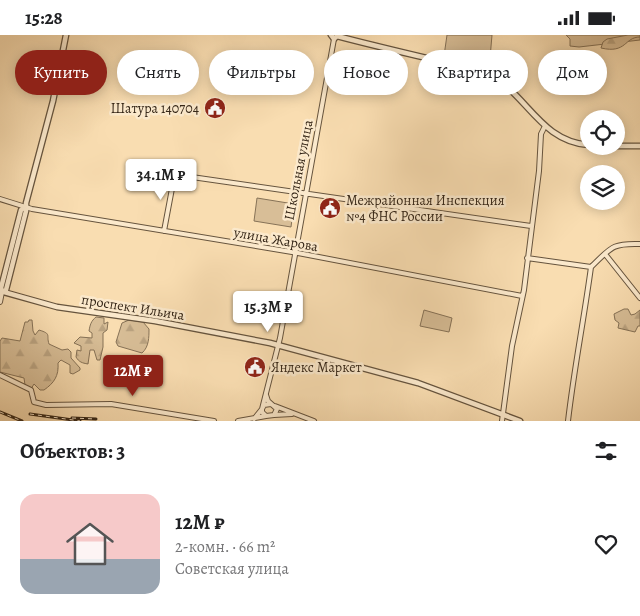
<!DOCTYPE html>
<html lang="ru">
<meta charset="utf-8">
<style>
body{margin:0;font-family:Alegreya,serif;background:#f6f6f6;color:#202124;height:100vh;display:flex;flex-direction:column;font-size:19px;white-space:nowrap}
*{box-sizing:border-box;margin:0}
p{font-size:16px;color:#757577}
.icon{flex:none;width:28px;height:28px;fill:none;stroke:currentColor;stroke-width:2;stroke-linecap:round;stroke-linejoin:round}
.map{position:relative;height:386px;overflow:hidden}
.sheet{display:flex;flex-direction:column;background:#fff;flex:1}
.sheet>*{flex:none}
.hud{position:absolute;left:15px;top:15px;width:610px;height:45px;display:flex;gap:10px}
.buttons{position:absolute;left:580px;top:75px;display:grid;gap:10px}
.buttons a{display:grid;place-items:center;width:45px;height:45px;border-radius:50%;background:#fff;box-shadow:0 2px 12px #0003;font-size:25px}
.price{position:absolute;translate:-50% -42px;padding:0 11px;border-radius:5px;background:#fff;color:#222;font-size:16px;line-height:32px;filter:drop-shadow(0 1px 2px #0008)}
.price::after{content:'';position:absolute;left:50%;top:30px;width:15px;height:11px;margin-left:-8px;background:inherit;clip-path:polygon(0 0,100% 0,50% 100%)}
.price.on{background:#8f2418;color:#fff}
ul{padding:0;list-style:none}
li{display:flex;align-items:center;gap:15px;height:125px;padding:0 20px}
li+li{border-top:1px solid #e0e0e0}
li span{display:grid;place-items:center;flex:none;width:140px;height:100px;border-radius:15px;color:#555}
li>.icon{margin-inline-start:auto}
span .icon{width:60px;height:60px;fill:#fffc;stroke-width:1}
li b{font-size:21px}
h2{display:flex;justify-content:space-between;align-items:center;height:60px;padding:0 20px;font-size:21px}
.tag{padding:0 18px;border-radius:22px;background:#fff;box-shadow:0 2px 12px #0003;font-size:18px;line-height:45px}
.tag.on{background:#8f2418;color:#fff}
.status{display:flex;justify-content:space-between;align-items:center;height:35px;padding:0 25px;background:#fff;direction:ltr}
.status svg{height:14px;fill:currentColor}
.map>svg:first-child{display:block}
.green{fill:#d8be97;stroke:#867257}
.forest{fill:url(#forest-firs);stroke:#867257}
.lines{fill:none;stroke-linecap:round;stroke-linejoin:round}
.minor-casing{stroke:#66543e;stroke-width:6}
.tertiary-casing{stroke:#66543e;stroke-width:7}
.minor{stroke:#fbe9cc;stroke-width:4}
.tertiary{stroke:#fbe9cc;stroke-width:4.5}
.rail-casing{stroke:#352617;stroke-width:3}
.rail{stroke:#fbe9cc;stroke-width:1;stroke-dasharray:4;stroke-linecap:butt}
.labels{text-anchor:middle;stroke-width:5;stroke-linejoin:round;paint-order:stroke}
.poi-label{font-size:14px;fill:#352617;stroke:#fbe9cc;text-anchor:start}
.street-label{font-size:14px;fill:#352617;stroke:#fbe9cc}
</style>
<div class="status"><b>15:28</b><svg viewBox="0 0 49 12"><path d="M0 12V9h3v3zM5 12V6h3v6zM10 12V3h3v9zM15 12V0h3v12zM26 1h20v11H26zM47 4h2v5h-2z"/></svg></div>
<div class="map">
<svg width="640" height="386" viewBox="0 0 640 386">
<defs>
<pattern id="forest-firs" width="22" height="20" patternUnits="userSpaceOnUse" patternTransform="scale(1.25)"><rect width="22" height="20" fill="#d8be97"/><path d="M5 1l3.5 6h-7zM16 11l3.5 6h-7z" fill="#baa381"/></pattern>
</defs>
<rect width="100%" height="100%" fill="#f9ddb1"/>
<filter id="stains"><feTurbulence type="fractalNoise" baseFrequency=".004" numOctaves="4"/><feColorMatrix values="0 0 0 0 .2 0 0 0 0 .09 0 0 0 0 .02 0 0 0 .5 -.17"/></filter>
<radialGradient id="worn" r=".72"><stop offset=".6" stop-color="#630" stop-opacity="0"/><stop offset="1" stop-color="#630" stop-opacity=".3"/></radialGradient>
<path class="green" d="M 447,0 L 492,0 L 489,35 L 444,21 Z
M 566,0 L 640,0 L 640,5 L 579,12 L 570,11 L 570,4 Z
M 257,163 L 294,169 L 291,192 L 254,186 Z
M 424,275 L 452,283 L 449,297 L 420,291 Z"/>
<path class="forest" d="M 628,0 L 640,0 L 640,2 C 624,2 627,19 601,13 L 603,7 L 607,4 Z
M 624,274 L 628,274 L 631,280 L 635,279 L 640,275 L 640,291 L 638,291 L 635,297 L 618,293 L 619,288 L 615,285 L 614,279 Z
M 96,282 L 104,283 L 104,289 L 108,287 L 107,295 L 103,298 L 103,312 L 100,325 L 97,325 L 94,315 L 90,315 L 88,329 C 82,328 79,327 76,322 L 77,315 L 81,316 L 81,311 L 74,308 L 80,302 L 92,303 L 92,298 L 89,296 C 90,290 91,286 96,282 Z
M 29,285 L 32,285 L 33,296 L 35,300 L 39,295 C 52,299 46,300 49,309 L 62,315 L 68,314 L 71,317 L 71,323 L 80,333 L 80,335 L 73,339 L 70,338 L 70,330 L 61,325 L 58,328 C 59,341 54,348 44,355 L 40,355 L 34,349 L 31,354 L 25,350 L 24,343 L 0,337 L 0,306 L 2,303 L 20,306 L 25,287 L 28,287 Z
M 129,285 L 143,287 L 149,294 C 149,302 149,312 142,318 L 118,311 L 116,307 L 122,288 Z"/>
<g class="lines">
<g class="minor-casing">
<path id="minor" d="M 0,164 L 32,174 L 298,218 L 522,261
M 164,196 L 174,143 L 175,140 L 178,140 L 531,191
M 605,219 L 640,263
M 527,223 L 591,232 C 611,213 611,208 640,209
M 0,267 L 2,257
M 0,340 L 31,355 L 34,367 L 46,370 L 111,369 L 214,386
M 266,360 L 268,366 L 277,374 L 274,380 L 266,381 L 262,377 L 262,374 L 264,370 L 271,369
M 275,371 L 314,386
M 274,380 L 292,379
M 254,384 L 262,374 L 280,303 L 334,4
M 238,386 L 266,381
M 502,386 L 512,311 L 524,255 L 539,136 L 541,99 L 545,91
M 568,386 C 574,334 584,284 591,232"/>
</g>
<g class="tertiary-casing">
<path id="tertiary" d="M 331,0 L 334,4 L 337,1
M 337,1 C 375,11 414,20 452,29 C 467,33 486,36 499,45 C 530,68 545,107 589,110
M 616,111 L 640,111
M 0,256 L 57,272 L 155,286 L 270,308 L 418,348 L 520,386
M 2,257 L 6,255 L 26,176 L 26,168 L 53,66 L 66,0
M 2,257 L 1,253 L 21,175 L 25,172"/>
</g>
<use href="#minor" class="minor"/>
<use href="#tertiary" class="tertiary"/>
<g class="rail-casing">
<path id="rail" d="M 0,377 L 22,386
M 30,379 L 80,386
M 72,383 L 96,384"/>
</g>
<use href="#rail" class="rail"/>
</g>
<defs>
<g id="civic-disc" transform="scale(1.125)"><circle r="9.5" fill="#8f2418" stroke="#fbe9cc"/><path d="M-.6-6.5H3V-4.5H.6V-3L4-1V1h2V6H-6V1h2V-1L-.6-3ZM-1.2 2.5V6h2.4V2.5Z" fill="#fff"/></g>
</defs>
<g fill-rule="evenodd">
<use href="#civic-disc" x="215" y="73"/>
<use href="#civic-disc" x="330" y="173"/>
<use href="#civic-disc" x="255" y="332"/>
</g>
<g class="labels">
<g class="poi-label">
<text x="199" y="78" text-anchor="end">Шатура 140704</text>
<text x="346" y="170">Межрайонная Инспекция<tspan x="346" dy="16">№4 ФНС России</tspan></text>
<text x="271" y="337">Яндекс Маркет</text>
</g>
<g class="street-label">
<text transform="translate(298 135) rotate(-79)" y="5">Школьная улица</text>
<text transform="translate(276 204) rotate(10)" y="5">улица Жарова</text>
<text transform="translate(133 272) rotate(9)" y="5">проспект Ильича</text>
</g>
</g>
<rect width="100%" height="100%" filter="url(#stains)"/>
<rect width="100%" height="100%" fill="url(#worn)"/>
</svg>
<div class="buttons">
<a><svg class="icon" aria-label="locate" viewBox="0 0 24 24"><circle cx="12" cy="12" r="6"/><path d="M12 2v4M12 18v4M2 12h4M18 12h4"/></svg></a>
<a><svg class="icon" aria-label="layers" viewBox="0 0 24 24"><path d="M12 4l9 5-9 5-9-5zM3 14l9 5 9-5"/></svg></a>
</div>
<b class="price" style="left:161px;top:166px">34.1M ₽</b>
<b class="price" style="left:268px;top:298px">15.3M ₽</b>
<b class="price on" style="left:133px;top:362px">12M ₽</b>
<div class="hud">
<a class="tag on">Купить</a>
<a class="tag">Снять</a>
<a class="tag">Фильтры</a>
<a class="tag">Новое</a>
<a class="tag">Квартира</a>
<a class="tag">Дом</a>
</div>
</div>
<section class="sheet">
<h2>Объектов: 3<svg class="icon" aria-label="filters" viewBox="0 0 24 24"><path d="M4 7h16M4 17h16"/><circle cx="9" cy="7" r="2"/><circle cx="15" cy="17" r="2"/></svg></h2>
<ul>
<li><span style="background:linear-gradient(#f6c9c9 65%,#9aa5b1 0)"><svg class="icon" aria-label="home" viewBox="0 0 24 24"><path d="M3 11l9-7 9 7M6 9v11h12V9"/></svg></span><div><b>12M ₽</b><p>2-комн. · 66 m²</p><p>Советская улица</p></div><svg class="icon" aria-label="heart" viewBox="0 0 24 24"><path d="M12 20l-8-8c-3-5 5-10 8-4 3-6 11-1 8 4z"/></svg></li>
</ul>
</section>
